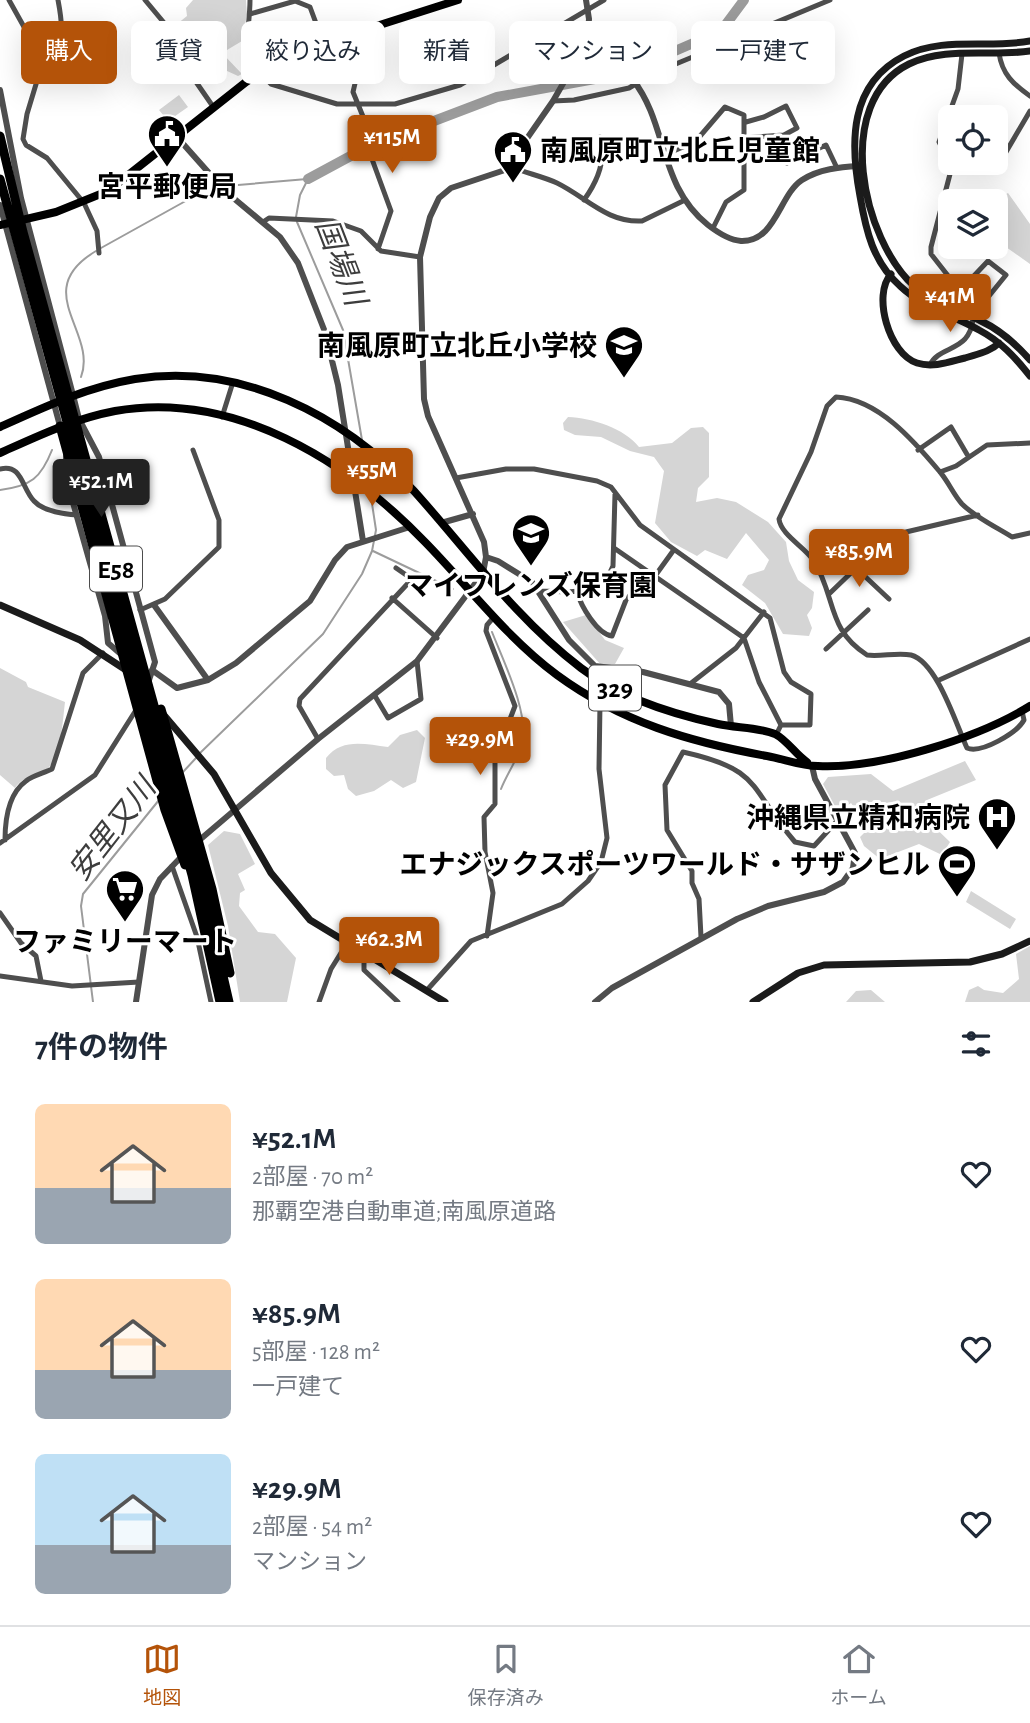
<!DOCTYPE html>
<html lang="ja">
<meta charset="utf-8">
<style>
body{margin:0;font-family:"Alegreya Sans","Noto Sans JP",sans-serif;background:#f6f6f7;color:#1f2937;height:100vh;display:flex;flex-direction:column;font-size:26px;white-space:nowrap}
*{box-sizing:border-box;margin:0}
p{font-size:23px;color:#747a83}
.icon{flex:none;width:38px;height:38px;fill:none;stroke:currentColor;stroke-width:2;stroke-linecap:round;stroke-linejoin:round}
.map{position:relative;height:1002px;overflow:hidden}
.panel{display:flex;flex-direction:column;background:#fff;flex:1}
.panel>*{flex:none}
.guide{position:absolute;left:21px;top:21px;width:989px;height:63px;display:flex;gap:14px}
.buttons{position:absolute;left:938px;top:105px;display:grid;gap:14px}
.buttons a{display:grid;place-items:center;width:70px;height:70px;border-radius:10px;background:#fff;box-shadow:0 7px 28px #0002;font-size:35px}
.price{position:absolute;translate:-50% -60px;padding:0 16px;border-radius:7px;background:#b45309;color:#fff;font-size:23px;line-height:46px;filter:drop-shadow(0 2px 4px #0008)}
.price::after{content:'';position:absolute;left:50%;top:42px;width:21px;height:16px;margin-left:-10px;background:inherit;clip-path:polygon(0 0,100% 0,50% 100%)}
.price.on{background:#222;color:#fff}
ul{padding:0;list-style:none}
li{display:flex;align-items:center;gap:21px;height:175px;padding:0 35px}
li span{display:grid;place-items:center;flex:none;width:196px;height:140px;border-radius:10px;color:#555}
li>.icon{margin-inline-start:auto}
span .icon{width:84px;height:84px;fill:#fffc;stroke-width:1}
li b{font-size:30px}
h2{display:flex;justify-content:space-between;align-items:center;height:84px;padding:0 35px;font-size:30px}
.pill{padding:0 24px;border-radius:10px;background:#fff;box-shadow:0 7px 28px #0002;font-size:24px;line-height:63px}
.pill.on{background:#b45309;color:#fff}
.dock{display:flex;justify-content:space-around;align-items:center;height:98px;border-top:2px solid #e0e1e3;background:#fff;font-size:19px;color:#747a83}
.dock a{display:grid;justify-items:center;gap:4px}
.dock .on{color:#b45309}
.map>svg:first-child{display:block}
.green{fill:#d5d5d5}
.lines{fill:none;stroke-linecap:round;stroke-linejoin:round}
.stream{stroke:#9c9c9c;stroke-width:2}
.river{stroke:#9c9c9c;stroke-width:10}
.minor{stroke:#4e4e4e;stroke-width:5}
.tertiary{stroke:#4e4e4e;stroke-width:6}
.secondary{stroke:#1b1b1b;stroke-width:7}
.trunk{stroke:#000;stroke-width:8}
.motorway{stroke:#000;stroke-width:9}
.labels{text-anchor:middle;stroke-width:6;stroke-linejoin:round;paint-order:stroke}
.shield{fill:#fff;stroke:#4c4c4c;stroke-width:2}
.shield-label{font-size:26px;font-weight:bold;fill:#000}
.poi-label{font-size:28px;font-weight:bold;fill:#000;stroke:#fff}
.water-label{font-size:30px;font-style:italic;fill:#3d3d3d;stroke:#fff}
</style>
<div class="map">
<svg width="1030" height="1002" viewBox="0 0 1030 1002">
<rect width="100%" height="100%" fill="#fff"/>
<path class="green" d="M 193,0 L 246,0 L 247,14 L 242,41 L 222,53 L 242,74 L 238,76 L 199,58 L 177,24 L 187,16 L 186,8 Z
M 179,95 L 188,107 L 168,121 L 159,110 Z
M 1008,193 L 1030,224 L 1030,264 L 996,240 L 995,201 Z
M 568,417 C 592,418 624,428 639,447 L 672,443 L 691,428 L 703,427 L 709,433 L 709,477 L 698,488 L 696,502 L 717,498 L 736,502 L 768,522 L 786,542 L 789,561 L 798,580 L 814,592 L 812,608 L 807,615 L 812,628 L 809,636 L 783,634 L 765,603 L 742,585 L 748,575 L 764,570 L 769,560 L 746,533 L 727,559 L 705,550 L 697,556 L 671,542 L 655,523 L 664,471 L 654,457 L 630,451 L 601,437 L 575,435 L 564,430 L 563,423 Z
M 586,615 L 605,640 L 624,648 L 615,664 L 601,665 L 563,622 Z
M 0,668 L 26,682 L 28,687 L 65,702 C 63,718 61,757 48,768 C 36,777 25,774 15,788 L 0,775 Z
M 417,730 L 425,738 L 416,782 L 403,788 L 391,780 L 374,791 L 356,796 L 348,789 L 344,775 L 334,776 L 326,769 L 326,758 C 342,738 364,744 388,747 L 400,735 Z
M 965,761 L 976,780 L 927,800 L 918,811 L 950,842 L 942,855 L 919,844 L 880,859 L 864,846 L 860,837 L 869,828 L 851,803 L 843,809 L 836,808 L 823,784 L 828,777 L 871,774 L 893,791 Z
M 224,831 L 240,834 L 255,864 L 238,874 L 245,890 L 240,893 L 239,906 L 258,932 L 275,934 L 296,958 L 287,1002 L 240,1002 L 228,926 L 208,845 Z
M 971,891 L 1016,919 L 1010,929 L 966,902 Z
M 1030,946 L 1030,1002 L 965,1002 L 969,990 L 978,986 L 984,990 L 1003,993 L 1019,979 L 1016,954 Z
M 871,990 L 885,1002 L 846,1002 L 856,991 Z"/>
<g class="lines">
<path class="stream" d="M 226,186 L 307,179
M 296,217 L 300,195 L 308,179
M 297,222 L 343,330 L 362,440
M 101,248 L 200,193 L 220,188
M 81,377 C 98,332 29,291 96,251
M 363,449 L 370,488
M 0,490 C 31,486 41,478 52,450
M 373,551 L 453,589
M 492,632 C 503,660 530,715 522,744 C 517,760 507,774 501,789
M 199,754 L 323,634 L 362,574 L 372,551 L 376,530 L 371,497
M 183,772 L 196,758
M 93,1002 L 81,906 L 83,894 L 159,800"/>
<path class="river" d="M 308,179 L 371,145 L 497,97 L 622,74 L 721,31 L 744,0"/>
<path class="minor" d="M 9,0 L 43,61 L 27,114 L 23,139 L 26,145 L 47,158 L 84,203 L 97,231 L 99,253
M 145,0 L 180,42 L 187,53 L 194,79 L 214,108
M 250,0 C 250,27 242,52 251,78
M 250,14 L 295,1 L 310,7 L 323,42
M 351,33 L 361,58 L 353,92 L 364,119 L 365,140 L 391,211 L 378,249
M 999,53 C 1002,74 1013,84 1030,96
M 962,54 L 958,89 L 939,142 L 949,162 L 950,174 L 931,247 L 931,254 L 949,277 L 970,280 L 988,261 L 1006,275 L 989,296
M 43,61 L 55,56 C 64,36 62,21 58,0
M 259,72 L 271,84 L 337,104 L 395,104 L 460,85 L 604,0
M 553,101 L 574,100 L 629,88 L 654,73 L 830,0
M 743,138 L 784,135 L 797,128 L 786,106 L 764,117 L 746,122
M 664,155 L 695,142 L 725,107 L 744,115 L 744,190 L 726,202 L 713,228
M 787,163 L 826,145 L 837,168
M 509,166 C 525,173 542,176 557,183 C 586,197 607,223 642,221 L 683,201
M 996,169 L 1030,111
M 584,200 C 597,182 607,160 600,137
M 263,222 L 269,218 L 333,221 L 361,231 L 381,251 L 420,257
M 930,365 C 936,351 955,350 965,339 C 982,318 969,292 944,292
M 222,417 L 233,382
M 918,450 L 951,427 L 968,456
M 0,469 C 22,463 22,489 34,501 C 43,511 64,514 77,515
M 940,472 L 956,466 L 987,445 L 1030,443
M 456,478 L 506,469 L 534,469 L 597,481 L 611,487 L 640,525 L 770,618 L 784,672 L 791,682 L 811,694 L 810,725 L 781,725 L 776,735
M 896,539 L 906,532 L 978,515
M 614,548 L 744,638 L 759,682 L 781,725
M 540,591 C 568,592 601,597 613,566 L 615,494
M 577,592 C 581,606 597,634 612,636 L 626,600 L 635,589 L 655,576 L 673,551
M 829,594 L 856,568 L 889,599
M 392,598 L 437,638
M 140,610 L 165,599 L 219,547 L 219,520 L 193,450
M 826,649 L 868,610
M 937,681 L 1030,639
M 690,684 L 736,648 L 764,612
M 375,696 L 388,718 L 421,699 L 417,661
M 1022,711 L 1024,720 C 1017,733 981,754 967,748 C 956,724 937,662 911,655 C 897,652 881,657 867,655 C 827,630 836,597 814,561 C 805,547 781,535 779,519 L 811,452 L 827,406 L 836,397 C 878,399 914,441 940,472 C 948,481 953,494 962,504 C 975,517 996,527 1012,537 L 1030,533
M 318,739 L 299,706 L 300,699 L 412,579 L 396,568
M 5,840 C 5,820 8,794 26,781 C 32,776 44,773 52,769 L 83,673 L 103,653
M 0,843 L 95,775 L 136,710
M 172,866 L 197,937 L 211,1002
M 0,913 L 21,943 L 36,956 L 41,981
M 487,936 L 493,893 L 485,852 L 484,817 L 495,804 L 495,758 L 515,706 L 486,631 L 487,625 L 493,618
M 701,937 L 699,899 L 692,883 L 692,871 L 667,830 L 665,785 L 683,752 C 764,770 748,788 795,842 L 814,846 L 838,820
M 364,955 L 364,970 L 398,1002
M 0,976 L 72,986 L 139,982
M 427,990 L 471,941 L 562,904 L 588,881 L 601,862 L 607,838 L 599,769 L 600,703
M 319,1002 L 331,969 L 344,948 L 342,942"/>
<path class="tertiary" d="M 584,49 C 602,57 620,64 633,80 C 668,124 658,185 708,225 C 717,232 729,240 741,241 C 776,242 779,195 802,180 C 819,169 840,167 859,166
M 0,90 L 21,198 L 73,395 L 79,419 L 99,457 L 155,662 L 148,683
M 177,137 L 225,191 L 280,237 L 298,263 L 325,332 L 338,385 L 363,541
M 0,205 L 60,426
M 66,456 L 66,478 L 105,616 L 108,643 L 123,656
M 441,523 L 473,514
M 486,557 L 498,561 L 532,582 L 569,640 L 595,666 L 643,672 L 719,692 L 729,704 L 731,726
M 154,605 L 208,680
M 152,670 L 177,688 L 208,680 L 236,663 L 310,601 L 335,560 L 347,547 L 410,527
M 600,703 L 607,669
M 196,843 L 318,739 L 417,661 L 483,573 L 486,557 L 484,542 L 428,416 L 424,399 L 420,257 L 430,217 L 439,198 L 451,188 L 505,170 L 553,101 L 587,42 L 589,19 L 586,0
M 136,1002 L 152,895 L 160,879 L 183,855
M 595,1002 L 612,988 L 737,919 L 768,906 L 824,892 L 843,882 L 853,868 L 855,853 L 815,779 L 812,766"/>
<path class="secondary" d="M 1030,41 C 989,49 943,36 904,56 C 849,84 850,143 860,196 C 866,231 873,262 900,286 C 923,308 953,315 979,330 C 1000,341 1015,357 1030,376
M 1030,51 C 991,57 945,46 909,64 C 832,102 862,240 915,287 C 933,303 959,310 981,321 C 1000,330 1016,344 1030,360
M 891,274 C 872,295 889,354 917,363 C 933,368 949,362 965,358 C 977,354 990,352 999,343
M 0,605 L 80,640 L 126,670
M 163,714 L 214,774 L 271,873 L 310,920 L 445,1002
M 753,1002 L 798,973 L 824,965 L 970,962 L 1002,954 L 1030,941"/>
<path class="trunk" d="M 0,225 L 56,212 L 108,191 L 246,82 L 292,53 L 458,0
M 0,427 C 44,407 87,387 135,379 C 241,362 343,415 414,491 C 468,551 516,619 581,668 C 619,697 672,714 718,724 C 736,728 758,727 775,734 C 787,740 796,755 807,762
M 0,453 C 38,436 73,419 115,411 C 234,390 347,461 425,542 C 469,587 506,637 557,675 C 621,722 690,742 767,756 C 784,759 801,766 818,766 C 880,769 978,738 1030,706"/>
<path class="motorway" d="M 0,136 L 23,232 L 194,850 L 229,1002
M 0,179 L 192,875 L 220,1002
M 60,426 L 165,810 L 185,865
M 161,709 L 212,889 L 230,973"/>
</g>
<defs>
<g id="civic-pin" transform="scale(2.0125)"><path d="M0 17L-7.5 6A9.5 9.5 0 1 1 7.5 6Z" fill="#000" stroke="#fff"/><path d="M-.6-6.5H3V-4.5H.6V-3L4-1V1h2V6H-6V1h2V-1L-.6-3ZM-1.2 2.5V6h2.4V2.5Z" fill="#fff"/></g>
<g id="school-pin" transform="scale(2.0125)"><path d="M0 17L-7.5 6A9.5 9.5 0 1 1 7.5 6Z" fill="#000" stroke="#fff"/><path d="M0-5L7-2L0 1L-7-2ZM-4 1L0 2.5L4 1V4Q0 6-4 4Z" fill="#fff"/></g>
<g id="hospital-pin" transform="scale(2.0125)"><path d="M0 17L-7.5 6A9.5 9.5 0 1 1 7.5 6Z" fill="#000" stroke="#fff"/><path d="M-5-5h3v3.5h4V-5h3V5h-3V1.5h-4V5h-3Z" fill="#fff"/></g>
<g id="stadium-pin" transform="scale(2.0125)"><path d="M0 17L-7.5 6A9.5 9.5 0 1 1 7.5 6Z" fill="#000" stroke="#fff"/><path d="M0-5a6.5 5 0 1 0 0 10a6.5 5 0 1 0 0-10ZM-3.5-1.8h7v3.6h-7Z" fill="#fff"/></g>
<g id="supermarket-pin" transform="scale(2.0125)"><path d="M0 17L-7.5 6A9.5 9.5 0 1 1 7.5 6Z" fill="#000" stroke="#fff"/><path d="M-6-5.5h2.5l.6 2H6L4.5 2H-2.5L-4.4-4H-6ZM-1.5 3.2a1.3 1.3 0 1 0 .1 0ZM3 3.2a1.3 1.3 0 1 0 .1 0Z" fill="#fff"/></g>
</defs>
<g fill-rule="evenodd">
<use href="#civic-pin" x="167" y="134"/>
<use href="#civic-pin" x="513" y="150"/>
<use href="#school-pin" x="624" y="345"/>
<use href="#school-pin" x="531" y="533"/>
<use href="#hospital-pin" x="997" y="817"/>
<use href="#stadium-pin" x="957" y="864"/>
<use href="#supermarket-pin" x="125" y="889"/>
</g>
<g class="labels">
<g class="shield">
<rect x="90" y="546.5" width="52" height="45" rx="5"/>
<rect x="589" y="665.5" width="52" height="45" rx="5"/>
</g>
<g class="shield-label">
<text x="116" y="578">E58</text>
<text x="615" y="697">329</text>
</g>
<g class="poi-label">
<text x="540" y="160" text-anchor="start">南風原町立北丘児童館</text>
<text x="167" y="196">宮平郵便局</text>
<text x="597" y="355" text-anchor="end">南風原町立北丘小学校</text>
<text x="531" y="595">マイフレンズ保育園</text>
<text x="970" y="827" text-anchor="end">沖縄県立精和病院</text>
<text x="930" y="874" text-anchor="end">エナジックスポーツワールド・サザンヒル</text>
<text x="125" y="951">ファミリーマート</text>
</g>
<g class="water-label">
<text transform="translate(341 262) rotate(69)" y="10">国場川</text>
<text transform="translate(112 829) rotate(-52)" y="10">安里又川</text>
</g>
</g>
</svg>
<div class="buttons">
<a><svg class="icon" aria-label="locate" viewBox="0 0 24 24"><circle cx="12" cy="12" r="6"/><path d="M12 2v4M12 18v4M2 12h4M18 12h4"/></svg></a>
<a><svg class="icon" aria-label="layers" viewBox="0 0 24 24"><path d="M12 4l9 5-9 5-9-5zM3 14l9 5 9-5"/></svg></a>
</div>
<b class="price" style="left:392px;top:175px">¥115M</b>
<b class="price" style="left:950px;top:334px">¥41M</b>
<b class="price" style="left:372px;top:508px">¥55M</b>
<b class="price on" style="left:101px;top:519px">¥52.1M</b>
<b class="price" style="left:859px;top:589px">¥85.9M</b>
<b class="price" style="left:480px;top:777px">¥29.9M</b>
<b class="price" style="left:389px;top:977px">¥62.3M</b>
<div class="guide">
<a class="pill on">購入</a>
<a class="pill">賃貸</a>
<a class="pill">絞り込み</a>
<a class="pill">新着</a>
<a class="pill">マンション</a>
<a class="pill">一戸建て</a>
</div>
</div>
<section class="panel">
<h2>7件の物件<svg class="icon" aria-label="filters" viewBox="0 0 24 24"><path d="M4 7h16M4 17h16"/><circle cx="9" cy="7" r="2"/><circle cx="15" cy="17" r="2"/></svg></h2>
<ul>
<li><span style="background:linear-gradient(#ffd9b3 60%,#9aa5b1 0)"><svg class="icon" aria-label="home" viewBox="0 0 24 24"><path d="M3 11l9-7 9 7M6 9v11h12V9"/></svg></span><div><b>¥52.1M</b><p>2部屋 · 70 m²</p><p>那覇空港自動車道;南風原道路</p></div><svg class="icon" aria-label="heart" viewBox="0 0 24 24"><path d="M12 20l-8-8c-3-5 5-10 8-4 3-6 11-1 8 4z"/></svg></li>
<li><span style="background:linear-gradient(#ffd9b3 65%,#9aa5b1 0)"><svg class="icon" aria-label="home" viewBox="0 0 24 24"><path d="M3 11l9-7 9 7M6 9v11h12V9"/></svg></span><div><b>¥85.9M</b><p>5部屋 · 128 m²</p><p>一戸建て</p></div><svg class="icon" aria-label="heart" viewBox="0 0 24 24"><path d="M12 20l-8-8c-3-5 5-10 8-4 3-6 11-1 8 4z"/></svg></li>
<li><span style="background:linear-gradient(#bfe0f5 65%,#9aa5b1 0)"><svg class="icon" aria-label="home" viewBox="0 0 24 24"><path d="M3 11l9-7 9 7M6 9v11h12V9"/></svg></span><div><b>¥29.9M</b><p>2部屋 · 54 m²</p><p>マンション</p></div><svg class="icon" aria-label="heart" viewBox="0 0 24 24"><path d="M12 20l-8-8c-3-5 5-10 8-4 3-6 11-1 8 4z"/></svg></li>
</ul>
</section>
<nav class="dock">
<a class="on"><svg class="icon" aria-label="map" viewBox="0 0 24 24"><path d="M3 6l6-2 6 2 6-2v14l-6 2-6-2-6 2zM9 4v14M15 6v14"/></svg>地図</a>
<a><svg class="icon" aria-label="saved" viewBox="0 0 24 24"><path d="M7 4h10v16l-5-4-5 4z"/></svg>保存済み</a>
<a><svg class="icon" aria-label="home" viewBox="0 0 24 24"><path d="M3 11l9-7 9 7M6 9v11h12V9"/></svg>ホーム</a>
</nav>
